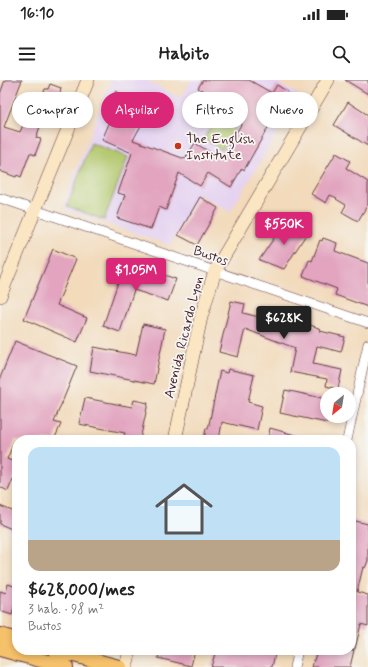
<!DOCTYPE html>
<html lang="es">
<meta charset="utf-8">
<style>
body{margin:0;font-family:Mynerve,sans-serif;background:#f6f6f6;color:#222;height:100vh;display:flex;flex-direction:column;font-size:15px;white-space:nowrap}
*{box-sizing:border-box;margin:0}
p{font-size:13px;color:#767676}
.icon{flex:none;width:22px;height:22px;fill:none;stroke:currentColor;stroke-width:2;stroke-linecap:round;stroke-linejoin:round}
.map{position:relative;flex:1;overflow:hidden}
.sheet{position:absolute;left:12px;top:355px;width:344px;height:220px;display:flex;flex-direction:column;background:#fff;border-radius:16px;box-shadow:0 2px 6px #0003}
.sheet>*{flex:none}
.guide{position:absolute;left:12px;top:12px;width:344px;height:36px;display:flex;gap:8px}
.needle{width:26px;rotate:210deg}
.buttons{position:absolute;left:320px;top:307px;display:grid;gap:8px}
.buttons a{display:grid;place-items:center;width:36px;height:36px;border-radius:50%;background:#fff;box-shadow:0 2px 6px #0003;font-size:20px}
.price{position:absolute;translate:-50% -34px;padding:0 9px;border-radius:4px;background:#db2777;color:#fff;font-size:13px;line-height:26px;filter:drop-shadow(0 1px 2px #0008)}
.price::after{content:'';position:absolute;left:50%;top:24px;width:12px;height:9px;margin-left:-6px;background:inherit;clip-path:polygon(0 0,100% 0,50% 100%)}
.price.on{background:#222;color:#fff}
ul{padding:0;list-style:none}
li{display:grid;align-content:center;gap:8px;height:212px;padding:0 16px}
li span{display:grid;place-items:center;height:124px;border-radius:12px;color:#555}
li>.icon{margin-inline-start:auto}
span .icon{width:72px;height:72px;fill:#fffc;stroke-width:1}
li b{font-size:17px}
.pill{padding:0 14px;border-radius:18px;background:#fff;box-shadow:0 2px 6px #0003;font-size:14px;line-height:36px}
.pill.on{background:#db2777;color:#fff}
.status{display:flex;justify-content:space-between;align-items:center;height:28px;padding:0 20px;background:#fff;direction:ltr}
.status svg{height:11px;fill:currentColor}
header{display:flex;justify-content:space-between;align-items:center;height:52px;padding:0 16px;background:#fff;font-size:18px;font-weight:700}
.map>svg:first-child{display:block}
.built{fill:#e5d3f1}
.green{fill:#b2c86d;stroke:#7e744c}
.building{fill:#e2a4bf}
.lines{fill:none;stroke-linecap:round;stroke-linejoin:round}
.street-casing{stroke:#633b41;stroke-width:10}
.secondary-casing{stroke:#633b41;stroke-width:14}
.primary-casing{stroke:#633b41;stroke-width:16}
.street{stroke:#fff;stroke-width:9}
.secondary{stroke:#fbe6c4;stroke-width:13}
.primary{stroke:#f5c16b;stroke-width:14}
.poi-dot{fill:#c8321e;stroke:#f6f6f2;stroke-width:1.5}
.labels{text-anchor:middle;stroke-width:3.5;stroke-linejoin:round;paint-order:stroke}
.poi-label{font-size:14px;fill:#4a1f2b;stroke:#f6f6f2;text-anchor:start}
.street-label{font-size:14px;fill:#4a1f2b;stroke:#f6f6f2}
</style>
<div class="status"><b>16:10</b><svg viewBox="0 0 49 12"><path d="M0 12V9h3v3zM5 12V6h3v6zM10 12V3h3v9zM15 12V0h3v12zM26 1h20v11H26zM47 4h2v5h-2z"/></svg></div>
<header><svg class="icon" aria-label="menu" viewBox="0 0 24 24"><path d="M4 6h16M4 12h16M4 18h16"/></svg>Habito<svg class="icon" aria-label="search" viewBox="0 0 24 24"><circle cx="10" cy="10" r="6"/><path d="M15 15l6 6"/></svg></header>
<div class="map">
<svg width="368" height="587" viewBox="0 0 368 587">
<rect width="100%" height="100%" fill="#f6f6f2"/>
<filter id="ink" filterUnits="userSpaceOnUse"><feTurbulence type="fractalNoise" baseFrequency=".025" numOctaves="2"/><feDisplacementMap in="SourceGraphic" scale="8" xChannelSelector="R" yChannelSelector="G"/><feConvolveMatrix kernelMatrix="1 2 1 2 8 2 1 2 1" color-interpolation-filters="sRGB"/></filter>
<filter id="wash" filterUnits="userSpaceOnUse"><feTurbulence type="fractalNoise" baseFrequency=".012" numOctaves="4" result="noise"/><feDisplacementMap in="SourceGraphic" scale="16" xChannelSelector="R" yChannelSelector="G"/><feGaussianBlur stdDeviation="0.9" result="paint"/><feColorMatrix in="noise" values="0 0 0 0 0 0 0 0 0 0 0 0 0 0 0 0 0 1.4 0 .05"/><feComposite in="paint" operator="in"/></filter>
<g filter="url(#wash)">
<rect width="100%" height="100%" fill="#f2dabb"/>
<path class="built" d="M 111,0 L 146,0 L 181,18 L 191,0 L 273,0 L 300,16 L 230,132 L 199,114 L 170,165 L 66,130 L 64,123 Z"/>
<path class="green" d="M 223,25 L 242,37 L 222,70 L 204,58 Z
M 91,63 L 128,77 L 104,140 L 67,126 Z"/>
<g id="blocks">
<path class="building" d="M 5,0 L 22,0 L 4,47 L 20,52 L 31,26 L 38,29 L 45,9 L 48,9 L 50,4 L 61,8 L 58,24 L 52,22 L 45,39 L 43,38 L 36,58 L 41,59 L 35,75 L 30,73 L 21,97 L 17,95 L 16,97 L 0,91 L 0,14 Z
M 203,0 L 249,0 L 272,13 L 277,5 L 288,12 L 244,90 L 242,88 L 231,107 L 208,93 L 200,106 L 179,93 L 166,130 L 159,127 L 151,149 L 117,138 L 125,115 L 118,113 L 132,73 L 102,60 L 114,32 L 105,27 L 116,11 L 149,31 L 133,60 L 185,79 L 195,63 L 221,79 L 246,36 L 198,8 Z
M 345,0 L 368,0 L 368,14 Z
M 348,22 L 368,35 L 368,66 L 334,45 Z
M 336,73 L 350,81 L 346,88 L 368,102 L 368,124 L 358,141 L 342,132 L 346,125 L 336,119 L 337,118 L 330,115 L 326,123 L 311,114 Z
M 200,117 L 218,128 L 197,165 L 178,155 Z
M 285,142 L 307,153 L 284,189 L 259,180 Z
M 323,158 L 337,163 L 335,171 L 368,183 L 368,227 L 335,215 L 337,209 L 303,196 L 309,180 L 312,181 L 320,160 L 322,161 Z
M 53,169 L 76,179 L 57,225 L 87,238 L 77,262 L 24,239 Z
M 125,182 L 176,199 L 168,221 L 134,210 L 120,252 L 103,246 Z
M 231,221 L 245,224 L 243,233 L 259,237 L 263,227 L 321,249 L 320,251 L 345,257 L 341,272 L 317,266 L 313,284 L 342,290 L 338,309 L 326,306 L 327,299 L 290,292 L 295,268 L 245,249 L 238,277 L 219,272 Z
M 143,244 L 165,249 L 154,304 L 90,291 L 94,267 L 136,275 Z
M 15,261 L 77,286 L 54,342 L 61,344 L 54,360 L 15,360 L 7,379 L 17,383 L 17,389 L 8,411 L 0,407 L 0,298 Z
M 228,289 L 254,295 L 248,322 L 262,326 L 257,350 L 222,342 L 219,360 L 204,360 L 206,348 L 208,349 L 220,291 L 227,293 Z
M 285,310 L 327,319 L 327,343 L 280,333 Z
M 85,318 L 132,327 L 134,320 L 148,323 L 140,360 L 123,360 L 125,353 L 79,344 Z
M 270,348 L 302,357 L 301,360 L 268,360 Z
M 0,426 L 17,433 L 17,444 L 14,450 L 0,444 Z
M 351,440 L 368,444 L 368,481 L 365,488 L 363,487 L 357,512 L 368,515 L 368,546 L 361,544 L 355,569 L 351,569 Z
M 8,504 L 17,507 L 17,516 L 12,535 L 0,531 L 0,511 L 6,513 Z
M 160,570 L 195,570 L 191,586 L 158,578 Z
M 216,570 L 276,570 L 272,587 L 211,587 Z
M 317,570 L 354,570 L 350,587 L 312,587 Z"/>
</g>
</g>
<g filter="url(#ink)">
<use href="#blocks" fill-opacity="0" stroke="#633b41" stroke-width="1"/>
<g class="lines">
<g class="street-casing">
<path id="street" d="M 0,118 L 368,243
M 347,360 L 368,264
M 294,587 L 298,570"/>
</g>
<g class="secondary-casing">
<path id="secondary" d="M 0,216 L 88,0
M 175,360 L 201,237 L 215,191 L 328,0
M 126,587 L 130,570"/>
</g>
<g class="primary-casing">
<path id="primary" d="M 0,555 L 17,560
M 0,569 L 66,587
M 55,570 L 119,587"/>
</g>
<use href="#street" class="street"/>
<use href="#secondary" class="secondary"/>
<use href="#primary" class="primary"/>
</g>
</g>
<circle class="poi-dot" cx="178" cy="66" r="4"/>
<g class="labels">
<g class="poi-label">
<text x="186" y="63">The English<tspan x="186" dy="16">Institute</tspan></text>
</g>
<g class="street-label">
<text transform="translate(211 175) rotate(19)" y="5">Bustos</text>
<text transform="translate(183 257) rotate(-76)" y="5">Avenida Ricardo Lyon</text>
</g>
</g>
</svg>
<div class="buttons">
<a><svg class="needle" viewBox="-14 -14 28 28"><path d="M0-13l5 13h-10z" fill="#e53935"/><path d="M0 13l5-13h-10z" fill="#767676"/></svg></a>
</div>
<b class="price" style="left:284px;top:166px">$550K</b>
<b class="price" style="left:136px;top:212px">$1.05M</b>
<b class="price on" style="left:284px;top:260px">$628K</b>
<div class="guide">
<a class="pill">Comprar</a>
<a class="pill on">Alquilar</a>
<a class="pill">Filtros</a>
<a class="pill">Nuevo</a>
</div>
<section class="sheet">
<ul>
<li><span style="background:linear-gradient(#bfe0f5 75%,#b9a48a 0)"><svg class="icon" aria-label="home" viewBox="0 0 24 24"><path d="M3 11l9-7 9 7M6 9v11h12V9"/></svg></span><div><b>$628,000/mes</b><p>3 hab. · 98 m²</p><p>Bustos</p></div></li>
</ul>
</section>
</div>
